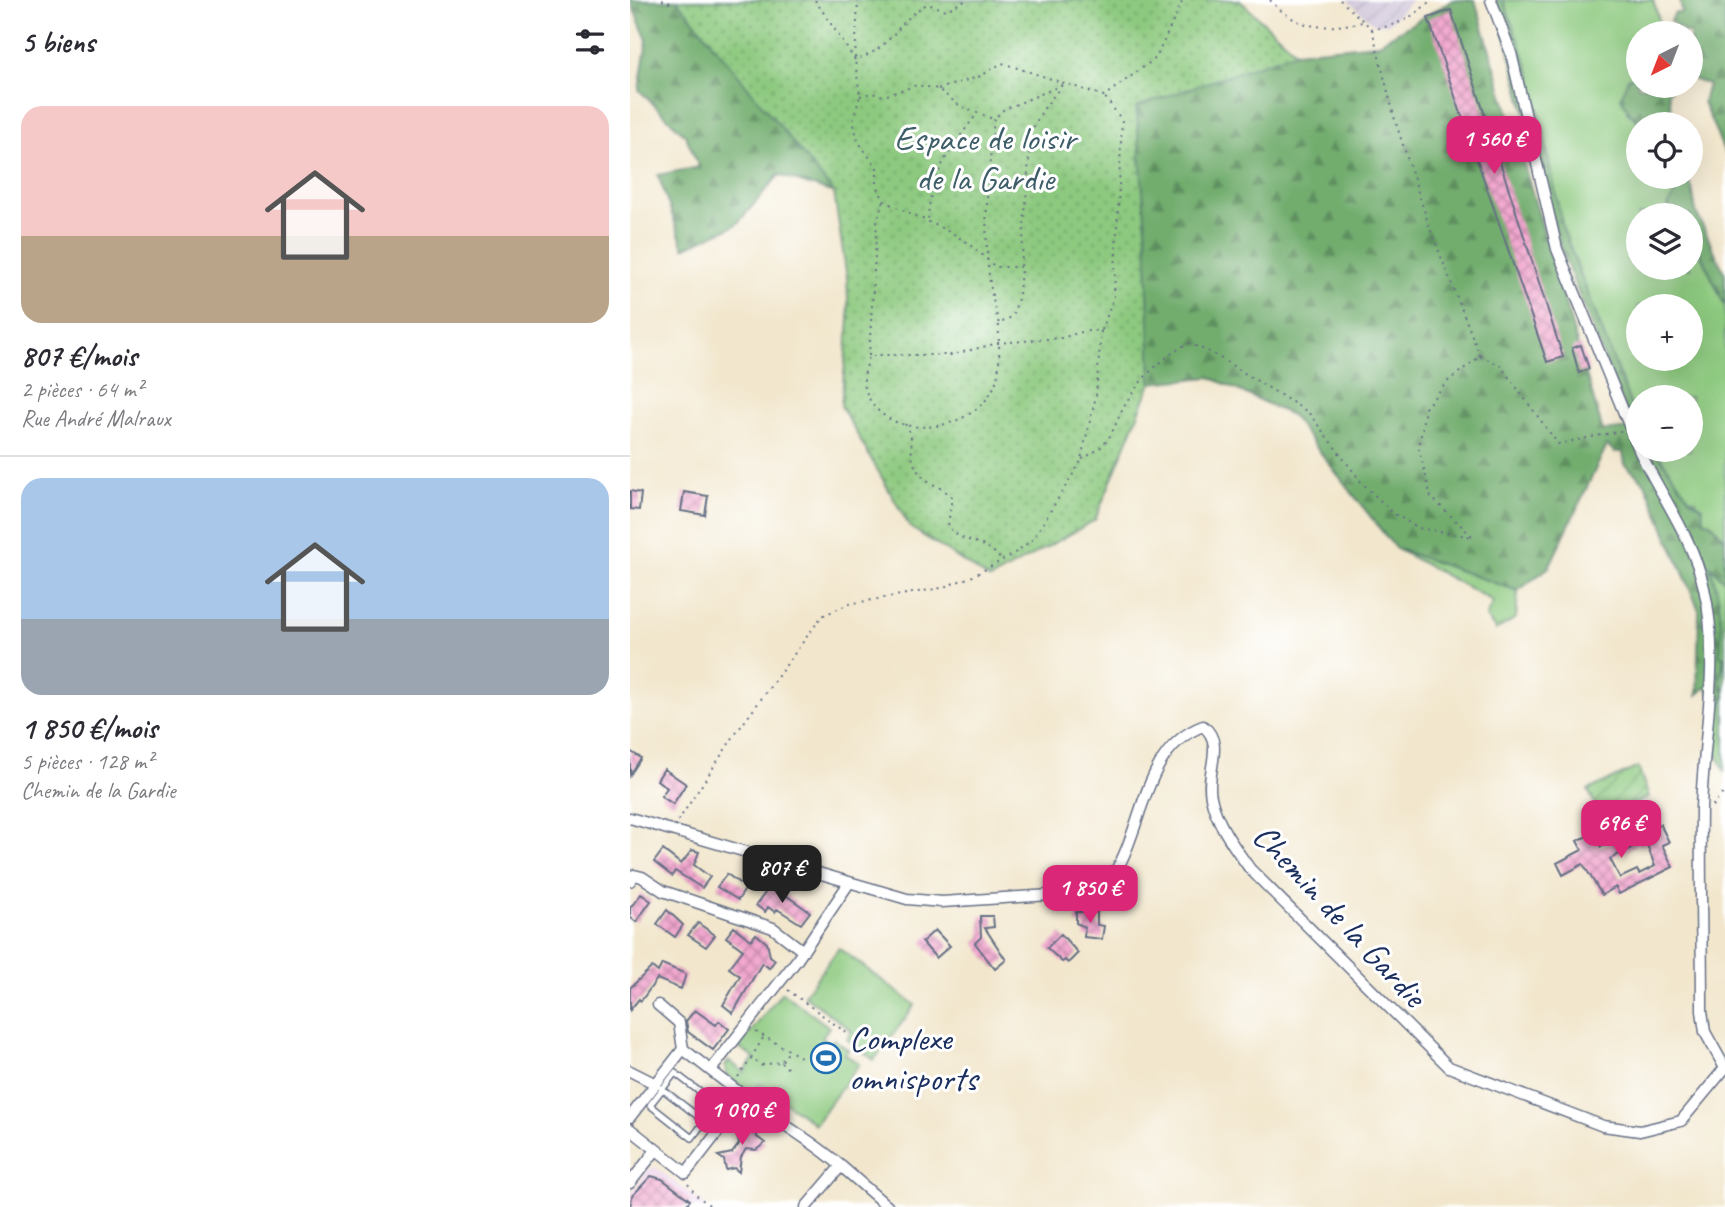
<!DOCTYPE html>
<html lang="fr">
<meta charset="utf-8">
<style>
body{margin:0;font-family:Caveat,sans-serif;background:#f2f2f3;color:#2b2b33;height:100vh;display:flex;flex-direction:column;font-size:26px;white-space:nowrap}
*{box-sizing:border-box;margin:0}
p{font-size:23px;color:#7c7c81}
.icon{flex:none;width:38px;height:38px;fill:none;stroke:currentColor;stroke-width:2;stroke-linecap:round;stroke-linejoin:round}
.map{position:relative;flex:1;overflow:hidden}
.side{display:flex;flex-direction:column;background:#fff;width:630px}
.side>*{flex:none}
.needle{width:46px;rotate:222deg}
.controls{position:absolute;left:996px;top:21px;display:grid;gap:14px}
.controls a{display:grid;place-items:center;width:77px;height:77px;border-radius:50%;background:#fff;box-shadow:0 7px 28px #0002;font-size:35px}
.price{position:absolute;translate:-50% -60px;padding:0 16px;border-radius:14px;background:#db2777;color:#fff;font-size:23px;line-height:46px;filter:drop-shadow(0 2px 4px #0008)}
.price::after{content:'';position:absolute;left:50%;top:42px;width:21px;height:16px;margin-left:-10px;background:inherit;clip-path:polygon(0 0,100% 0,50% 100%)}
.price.on{background:#222;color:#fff}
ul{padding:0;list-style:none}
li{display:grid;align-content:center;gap:14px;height:371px;padding:0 21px}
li+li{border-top:2px solid #e1e1e2}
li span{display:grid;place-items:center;height:217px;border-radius:21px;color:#555}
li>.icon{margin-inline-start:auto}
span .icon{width:126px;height:126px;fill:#fffc;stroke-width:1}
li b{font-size:30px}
h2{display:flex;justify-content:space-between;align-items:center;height:84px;padding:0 21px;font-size:30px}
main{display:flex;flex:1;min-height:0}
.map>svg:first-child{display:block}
.built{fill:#ecd1ea}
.industrial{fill:url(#industrial-furrows)}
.grass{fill:#8dc97f;stroke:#547c6e;stroke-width:2;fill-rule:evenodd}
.forest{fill:url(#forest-firs);stroke:#466e66;stroke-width:2}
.park{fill:url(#park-dots);stroke:#547c6e;stroke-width:2}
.garden{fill:url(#garden-furrows);stroke:#547c6e;stroke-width:2}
.building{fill:url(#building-cross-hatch);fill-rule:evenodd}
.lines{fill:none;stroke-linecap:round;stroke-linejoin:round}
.service-casing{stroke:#666f85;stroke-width:8}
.minor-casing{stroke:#666f85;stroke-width:13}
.path{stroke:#666f85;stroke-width:2;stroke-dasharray:2 5;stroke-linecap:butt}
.service{stroke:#fff;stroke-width:5}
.minor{stroke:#fff;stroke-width:10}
.labels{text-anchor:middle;stroke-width:6;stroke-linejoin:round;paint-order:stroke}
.park-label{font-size:35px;fill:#3d5d68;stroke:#fff}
.street-label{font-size:35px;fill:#1b2f5e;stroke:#fff}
.poi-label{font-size:35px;fill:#1b2f5e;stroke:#fff;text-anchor:start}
</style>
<main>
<section class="side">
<h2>5 biens<svg class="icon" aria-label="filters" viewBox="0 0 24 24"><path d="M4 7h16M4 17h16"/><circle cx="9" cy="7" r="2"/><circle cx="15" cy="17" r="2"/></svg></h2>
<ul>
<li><span style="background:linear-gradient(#f6c9c9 60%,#b9a48a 0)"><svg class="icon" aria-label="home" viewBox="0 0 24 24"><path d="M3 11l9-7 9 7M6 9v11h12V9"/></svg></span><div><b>807 €/mois</b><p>2 pièces · 64 m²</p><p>Rue André Malraux</p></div></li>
<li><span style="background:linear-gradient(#a9c7e8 65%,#9aa5b1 0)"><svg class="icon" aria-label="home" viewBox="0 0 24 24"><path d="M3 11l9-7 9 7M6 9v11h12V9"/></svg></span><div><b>1 850 €/mois</b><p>5 pièces · 128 m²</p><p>Chemin de la Gardie</p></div></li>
</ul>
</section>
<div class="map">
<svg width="1095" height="1207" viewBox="0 0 1095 1207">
<defs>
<pattern id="industrial-furrows" width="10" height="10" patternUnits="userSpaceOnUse" patternTransform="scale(1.75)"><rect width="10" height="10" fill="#cbbfd5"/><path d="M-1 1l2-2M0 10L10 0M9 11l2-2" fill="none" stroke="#aea4b9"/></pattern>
<pattern id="forest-firs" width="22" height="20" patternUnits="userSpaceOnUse" patternTransform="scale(1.75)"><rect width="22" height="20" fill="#72ad6e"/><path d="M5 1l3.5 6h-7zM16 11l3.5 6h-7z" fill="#5d8d5e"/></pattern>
<pattern id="park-dots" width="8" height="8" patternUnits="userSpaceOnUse" patternTransform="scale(1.75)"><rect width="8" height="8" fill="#8dc97f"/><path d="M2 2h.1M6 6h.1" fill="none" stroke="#72a46b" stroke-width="1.8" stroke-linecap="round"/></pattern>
<pattern id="garden-furrows" width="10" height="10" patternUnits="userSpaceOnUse" patternTransform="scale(1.75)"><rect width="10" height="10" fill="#8dc97f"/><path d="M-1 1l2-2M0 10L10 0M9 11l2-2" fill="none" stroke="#72a46b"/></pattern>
<pattern id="building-cross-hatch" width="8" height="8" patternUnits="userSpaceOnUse" patternTransform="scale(1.75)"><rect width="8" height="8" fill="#f2a7ce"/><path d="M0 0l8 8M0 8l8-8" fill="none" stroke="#c388aa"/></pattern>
</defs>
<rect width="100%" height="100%" fill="#fff"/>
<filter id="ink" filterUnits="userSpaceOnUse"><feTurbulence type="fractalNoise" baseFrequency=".0143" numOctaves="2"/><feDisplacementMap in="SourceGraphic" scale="14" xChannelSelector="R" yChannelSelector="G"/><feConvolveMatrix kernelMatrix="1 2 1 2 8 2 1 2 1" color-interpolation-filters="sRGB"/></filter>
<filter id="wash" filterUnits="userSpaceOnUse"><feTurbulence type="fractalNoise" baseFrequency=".00686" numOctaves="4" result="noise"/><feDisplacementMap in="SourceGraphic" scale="28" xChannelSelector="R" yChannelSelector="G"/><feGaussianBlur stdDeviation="1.57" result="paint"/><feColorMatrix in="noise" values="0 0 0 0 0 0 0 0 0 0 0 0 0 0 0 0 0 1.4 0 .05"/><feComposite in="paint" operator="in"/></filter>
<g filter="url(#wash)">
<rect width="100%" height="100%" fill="#f2e7cd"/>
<path class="built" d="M 25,1167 L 77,1207 L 0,1207 L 0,1195 L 18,1170 Z"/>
<path class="industrial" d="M 717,0 L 782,0 L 758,24 L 744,24 Z"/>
<path class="grass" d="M 873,0 L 1023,0 L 1033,33 L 1008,33 L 1008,75 L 998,78 L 997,112 L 1012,124 L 1008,124 L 1008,177 L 1036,177 L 1044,195 L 1043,212 L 1052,215 L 1008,215 L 1008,268 L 1060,268 L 1061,233 L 1095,306 L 1095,539 L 1080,522 L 1073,521 L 1066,500 L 1059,498 L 1025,450 L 1060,450 L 1060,397 L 1008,397 L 1008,424 L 1002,414 L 933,229 L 901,75 ZM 1008,306 L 1060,306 L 1060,359 L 1008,359 Z
M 765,548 L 888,591 L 886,618 L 866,630 L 856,617 L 863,601 Z
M 1078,563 L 1095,581 L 1095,693 L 1090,682 L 1094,659 L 1090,654 C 1093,621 1090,594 1078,563 Z
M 1095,695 L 1095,772 L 1087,754 L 1082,755 L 1088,706 Z
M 209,948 L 285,1005 L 244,1060 L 217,1039 L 222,1031 L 174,995 Z
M 152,992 L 199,1027 L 192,1037 L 201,1043 L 204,1039 L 218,1050 L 215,1054 L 229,1064 L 185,1124 L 130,1084 L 125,1090 L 116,1090 L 96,1075 L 95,1066 L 99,1061 L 114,1072 L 124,1058 L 109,1047 Z"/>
<path class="forest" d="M 0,0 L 215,0 L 204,193 L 149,175 L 106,225 L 54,248 L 28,175 L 69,167 L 56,136 L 9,90 L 17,40 Z
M 609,0 L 666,52 L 747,44 L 823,0 L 845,0 L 973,431 L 1002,428 L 931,250 L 866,0 L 873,0 L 901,75 L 933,229 L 1008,424 L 1008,450 L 1025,450 L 1059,498 L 1072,507 L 1074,521 L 1080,522 L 1095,539 L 1095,581 L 1079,565 C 1091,595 1093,622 1090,654 L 1094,658 L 1090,682 L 1095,695 L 1088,706 L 1076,687 L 1067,695 L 1069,610 L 1015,483 L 995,464 L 993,452 L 985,452 L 977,445 L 919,567 L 888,591 L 765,548 L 661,415 L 580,377 L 521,383 L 516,230 L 506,106 Z
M 1050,0 L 1095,0 L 1095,153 L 1073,102 L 1078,84 L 1064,80 L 1061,71 L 1060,33 L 1055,33 L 1040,21 L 1045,13 L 1052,13 Z
M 1008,75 L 1008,86 L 1045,86 L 1038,92 L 1044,124 C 1015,124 1004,127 991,97 L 998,78 Z
M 1036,177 L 1056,177 L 1062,187 L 1066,212 L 1095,274 L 1095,306 L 1061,233 L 1060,215 L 1043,212 L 1038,206 L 1044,195 Z"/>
<path class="park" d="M 47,0 L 609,0 L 666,52 L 506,107 L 516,230 L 521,383 L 465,520 L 360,579 L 280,527 L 211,406 L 219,320 L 217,278 L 204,193 Z"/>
<path class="garden" d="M 1008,767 L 1019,797 L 971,817 L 958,790 Z"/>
<g id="blocks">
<path class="building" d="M 821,10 L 933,357 L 917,362 L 798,18 Z
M 951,345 L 959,369 L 949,373 L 942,348 Z
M 0,491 L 11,493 L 9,510 L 0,509 Z
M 54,492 L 78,496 L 75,515 L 51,511 Z
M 0,751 L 11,758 L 0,775 Z
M 34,769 L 56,784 L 43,804 L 31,796 L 37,788 L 27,780 Z
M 1030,824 L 1039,842 L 1032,845 L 1043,867 L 989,894 L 986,887 L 972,895 L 953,864 L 933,875 L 927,863 L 952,850 L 947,841 L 963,833 L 971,847 L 1004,830 L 1007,836 ZM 1009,840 L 1011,846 L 1016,843 L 1025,866 L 1009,874 L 1007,870 L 990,878 L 980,859 L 1010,843 Z
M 33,850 L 51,864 L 62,850 L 69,852 L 64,865 L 80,877 L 72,888 L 45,871 L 42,876 L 24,862 Z
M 97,874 L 116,888 L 108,900 L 87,887 Z
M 141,885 L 180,912 L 171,924 L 147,909 L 145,912 L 138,907 L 135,912 L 126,905 Z
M 11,894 L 21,901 L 6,922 L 0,917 L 0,908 Z
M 37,910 L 53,925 L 45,937 L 27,924 Z
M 446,912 L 467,912 L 467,925 L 474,926 L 472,939 L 454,937 L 455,927 L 446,923 Z
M 350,916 L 363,916 L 364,927 L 355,928 L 376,960 L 365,969 L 345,943 L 351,937 Z
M 68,923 L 85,935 L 76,947 L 58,935 Z
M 104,927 L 121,940 L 126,934 L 137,943 L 140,956 L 145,960 L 139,968 L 132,963 L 103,1013 L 93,1005 L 110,976 L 99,968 L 113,950 L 96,937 Z
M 305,930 L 320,946 L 306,958 L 292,942 Z
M 431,934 L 448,953 L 438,963 L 435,960 L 432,962 L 417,948 Z
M 32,964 L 56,974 L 51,989 L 27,979 L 11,1001 L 9,999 L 0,1010 L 0,988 L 22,967 L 28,972 Z
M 65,1010 L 86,1025 L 89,1021 L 99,1029 L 83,1050 L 58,1032 L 56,1021 Z
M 109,1124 L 117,1130 L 126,1128 L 127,1137 L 135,1143 L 126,1150 L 116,1149 L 111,1157 L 109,1172 L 104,1168 L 96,1170 L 94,1160 L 88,1156 L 102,1153 L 109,1144 L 106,1130 Z
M 21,1176 L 32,1179 L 60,1200 L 55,1207 L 0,1207 L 2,1196 Z"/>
</g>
</g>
<g filter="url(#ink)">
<use href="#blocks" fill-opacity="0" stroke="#666f85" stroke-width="2"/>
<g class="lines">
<g class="service-casing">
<path id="service" d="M 45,1073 L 87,1105 L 62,1138 L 20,1105 Z
M 31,1088 L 87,1131"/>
</g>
<g class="minor-casing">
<path id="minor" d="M 861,0 L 881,53 L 927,249 L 1008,447
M 1009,450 C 1031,496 1063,538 1074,588 C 1091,662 1073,736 1071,810 C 1070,877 1072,944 1072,1011 L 1075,1032 L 1095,1068
M 0,818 L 277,899 L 312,902 L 466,892 C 516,858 502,752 573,726 C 596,744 575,771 581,797 C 586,823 605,848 620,869 L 819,1067 L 973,1126 L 1010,1131 L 1051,1121 L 1095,1068
M 0,881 L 4,875 L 12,877 L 33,891 L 143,928 L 173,951
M 28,1005 L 49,1023 L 53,1049
M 81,1070 L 167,960 L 219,883
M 0,1071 L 26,1084
M 115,1097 C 147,1122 181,1139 211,1166 L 176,1207
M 0,1117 L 53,1049 L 115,1097 L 56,1173 L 0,1129
M 211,1166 L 258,1207
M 0,1183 L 26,1150"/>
</g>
<path class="path" d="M 32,0 L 39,3 L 41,0
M 185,0 L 225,60 C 264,48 265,22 297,4 L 316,10 L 337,0
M 228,0 L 225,60 L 230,96 L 223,121 L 228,141 L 247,168 L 247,185 L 254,201 C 299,224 328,229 365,267 L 391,267
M 640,0 C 670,32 694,29 733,22
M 710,0 L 742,29 C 767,26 783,18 801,0
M 742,29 L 765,120 L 799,226 L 850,356
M 432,85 L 412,111 L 401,132 L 389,295 L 383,316 L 369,324 C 349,256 357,189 364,119 L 373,110 Z
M 308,89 L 351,76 L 372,63 L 474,96 L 526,58 L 553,0
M 230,96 L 241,93 L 254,96 L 287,85 L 308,89 L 330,106 L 363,119
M 298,219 C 300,174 321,147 348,113
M 472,330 L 484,296 L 492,120 L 474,96
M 239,356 L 247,221 L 253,202
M 275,424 C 286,438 278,451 285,466 C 292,483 311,485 322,497 L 318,526 C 331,545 356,538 371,560
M 452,459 C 486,442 480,429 498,400 C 513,375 533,358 558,343 L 580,352 L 678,412 L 732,483 L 763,513 L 788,528 L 843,537 L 801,497 L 789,449 L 795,408 L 817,382 L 850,356 L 870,365 L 928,444 L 991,431
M 1082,806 L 1095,791
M 48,821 L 104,736 L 192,616 L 219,604 L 311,588 L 343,576 L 382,555 L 403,539 L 450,463 L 466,396 L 471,331 L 455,331 L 431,338 L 368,343 L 321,355 L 247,355 L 239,357 C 237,365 233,376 234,383 C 245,448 353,436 367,378 C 371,362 368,341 369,324
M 158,990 L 218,1034
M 126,1032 L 171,1057
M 121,1058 L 135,1035
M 151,1062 L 160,1071
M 132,1065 L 151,1062 L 159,1051
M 108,1077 L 122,1058 L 136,1069
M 58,1184 L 66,1195 L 82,1207"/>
<use href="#service" class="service"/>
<use href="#minor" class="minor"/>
</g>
</g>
<defs>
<g id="stadium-ring" transform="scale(1.575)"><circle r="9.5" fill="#fff" stroke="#1f6fb2" stroke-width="1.5"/><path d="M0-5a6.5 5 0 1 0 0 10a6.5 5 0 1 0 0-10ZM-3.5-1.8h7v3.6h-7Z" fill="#1f6fb2"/></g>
</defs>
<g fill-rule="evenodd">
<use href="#stadium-ring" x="196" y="1058"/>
</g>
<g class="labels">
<g class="park-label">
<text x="355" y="150">Espace de loisir<tspan x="355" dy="40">de la Gardie</tspan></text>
</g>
<g class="street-label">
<text transform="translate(710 915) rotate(47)" y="12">Chemin de la Gardie</text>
</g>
<g class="poi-label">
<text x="219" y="1050">Complexe<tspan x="219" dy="40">omnisports</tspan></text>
</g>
</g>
</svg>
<div class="controls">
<a><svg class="needle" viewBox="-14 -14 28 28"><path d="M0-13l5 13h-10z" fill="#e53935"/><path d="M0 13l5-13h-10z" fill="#7c7c81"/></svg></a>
<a><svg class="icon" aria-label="locate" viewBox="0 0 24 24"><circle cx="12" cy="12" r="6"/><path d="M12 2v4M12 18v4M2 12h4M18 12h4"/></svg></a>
<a><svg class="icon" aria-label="layers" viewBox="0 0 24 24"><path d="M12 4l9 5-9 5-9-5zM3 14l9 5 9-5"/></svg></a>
<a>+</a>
<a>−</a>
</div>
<b class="price" style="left:864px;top:176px">1 560 €</b>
<b class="price" style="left:991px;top:860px">696 €</b>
<b class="price on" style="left:152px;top:905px">807 €</b>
<b class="price" style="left:460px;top:925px">1 850 €</b>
<b class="price" style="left:112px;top:1147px">1 090 €</b>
</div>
</main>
